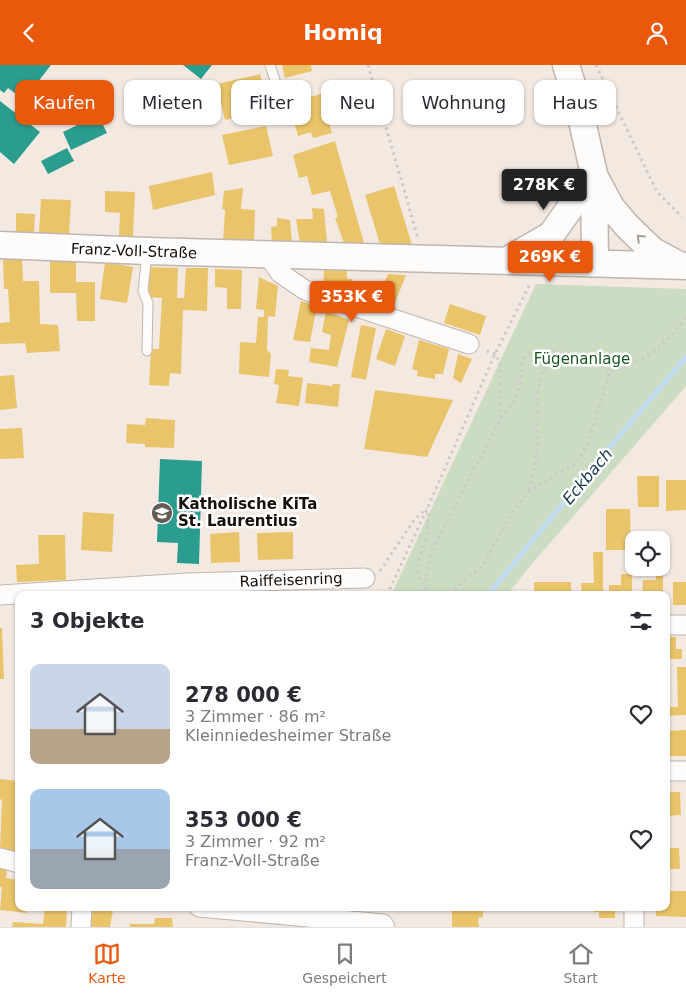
<!DOCTYPE html>
<html lang="de">
<meta charset="utf-8">
<style>
body{margin:0;font-family:"DejaVu Sans",sans-serif;background:#f2f2f3;color:#2b2b33;height:100vh;display:flex;flex-direction:column;font-size:19px;white-space:nowrap}
*{box-sizing:border-box;margin:0}
p{font-size:16px;color:#7c7c81}
.icon{flex:none;width:28px;height:28px;fill:none;stroke:currentColor;stroke-width:2;stroke-linecap:round;stroke-linejoin:round}
.map{position:relative;flex:1;overflow:hidden}
.drawer{position:absolute;left:15px;top:526px;width:655px;height:320px;display:flex;flex-direction:column;background:#fff;border-radius:10px;box-shadow:0 1px 4px #0004}
.drawer>*{flex:none}
.hud{position:absolute;left:15px;top:15px;width:656px;height:45px;display:flex;gap:10px}
.buttons{position:absolute;left:625px;top:466px;display:grid;gap:10px}
.buttons a{display:grid;place-items:center;width:45px;height:45px;border-radius:10px;background:#fff;box-shadow:0 1px 4px #0004;font-size:25px}
.price{position:absolute;translate:-50% -42px;padding:0 11px;border-radius:5px;background:#ea580c;color:#fff;font-size:16px;line-height:32px;filter:drop-shadow(0 1px 2px #0008)}
.price::after{content:'';position:absolute;left:50%;top:30px;width:15px;height:11px;margin-left:-8px;background:inherit;clip-path:polygon(0 0,100% 0,50% 100%)}
.price.on{background:#222;color:#fff}
ul{padding:0;list-style:none}
li{display:flex;align-items:center;gap:15px;height:125px;padding:0 15px}
li span{display:grid;place-items:center;flex:none;width:140px;height:100px;border-radius:10px;color:#555}
li>.icon{margin-inline-start:auto}
span .icon{width:60px;height:60px;fill:#fffc;stroke-width:1}
li b{font-size:21px}
h2{display:flex;justify-content:space-between;align-items:center;height:60px;padding:0 15px;font-size:21px}
.pill{padding:0 18px;border-radius:10px;background:#fff;box-shadow:0 1px 4px #0004;font-size:18px;line-height:45px}
.pill.on{background:#ea580c;color:#fff}
header{display:flex;justify-content:space-between;align-items:center;height:65px;padding:0 15px;background:#ea580c;color:#fff;font-size:22px;font-weight:600}
.tab-bar{display:flex;justify-content:space-around;align-items:center;height:70px;border-top:1px solid #e1e1e2;background:#fff;font-size:14px;color:#7c7c81}
.tab-bar a{display:grid;justify-items:center;gap:2px}
.tab-bar .on{color:#ea580c}
.map>svg:first-child{display:block}
.green{fill:#cbdcc3}
.homes{fill:#e9c46a}
.schools{fill:#2a9d8f}
.lines{fill:none;stroke-linecap:round;stroke-linejoin:round}
.stream{stroke:#c1dbf0;stroke-width:5}
.service-casing{stroke:#bfb6b0;stroke-width:11}
.minor-casing{stroke:#bfb6b0;stroke-width:21}
.secondary-casing{stroke:#bfb6b0;stroke-width:29}
.path{stroke:#ccc9c6;stroke-width:3;stroke-dasharray:2.5 4;stroke-linecap:butt}
.service{stroke:#fdfcfa;stroke-width:9}
.minor{stroke:#fdfcfa;stroke-width:19}
.secondary{stroke:#fdfcfa;stroke-width:26}
.oneway{stroke:#a19d99}
.labels{text-anchor:middle;stroke-width:5;stroke-linejoin:round;paint-order:stroke}
.street-label{font-size:15px;fill:#160e08;stroke:#fff}
.park-label{font-size:15px;fill:#14561e;stroke:#fff}
.poi-label{font-size:15px;font-weight:bold;fill:#160e08;stroke:#fff;text-anchor:start}
.water-label{font-size:16px;font-style:italic;fill:#16354b;stroke:#fff}
</style>
<header><svg class="icon" aria-label="back" viewBox="0 0 24 24"><path d="M15 5l-7 7 7 7"/></svg>Homiq<svg class="icon" aria-label="person" viewBox="0 0 24 24"><circle cx="12" cy="8" r="4"/><path d="M4 21q1-7 8-7t8 7"/></svg></header>
<div class="map">
<svg width="686" height="862" viewBox="0 0 686 862">
<rect width="100%" height="100%" fill="#f3e9e1"/>
<path class="green" d="M 536,219 L 686,224 L 686,321 L 531,500 L 507,530 L 391,530 Z"/>
<path class="homes" d="M 282,0 L 311,0 L 312,6 L 285,13 Z
M 260,9 L 268,46 L 225,55 L 217,19 Z
M 321,29 L 332,68 L 313,73 L 311,67 L 298,71 L 291,46 L 305,42 L 303,34 Z
M 266,61 L 273,91 L 229,100 L 222,70 Z
M 335,76 L 364,178 L 344,178 L 335,153 L 338,152 L 330,126 L 312,130 L 307,111 L 299,113 L 293,90 Z
M 212,107 L 215,130 L 153,145 L 149,121 Z
M 394,121 L 412,180 L 380,179 L 365,130 Z
M 243,123 L 241,144 L 255,145 L 254,177 L 223,177 L 225,145 L 222,144 L 224,126 Z
M 105,126 L 135,127 L 133,172 L 119,171 L 120,148 L 105,147 Z
M 41,134 L 71,135 L 69,170 L 39,169 Z
M 312,143 L 324,144 L 327,177 L 300,178 L 296,154 L 313,154 Z
M 16,148 L 35,149 L 34,168 L 16,168 Z
M 277,153 L 290,155 L 292,178 L 272,178 L 271,162 L 277,161 Z
M 22,193 L 23,216 L 39,216 L 40,259 L 58,260 L 60,286 L 27,288 L 25,278 L 0,279 L 0,258 L 10,257 L 8,224 L 4,224 L 3,194 Z
M 50,194 L 76,194 L 76,217 L 95,217 L 95,256 L 77,256 L 76,228 L 50,228 Z
M 105,197 L 133,202 L 127,238 L 100,234 Z
M 149,202 L 178,203 L 177,233 L 184,233 L 186,203 L 208,203 L 207,246 L 183,245 L 181,309 L 170,308 L 169,321 L 149,320 L 151,284 L 159,284 L 162,233 L 148,232 Z
M 215,204 L 242,205 L 241,244 L 227,244 L 227,223 L 215,222 Z
M 324,205 L 347,206 L 347,214 L 352,214 L 351,226 L 323,225 Z
M 388,209 L 406,210 L 391,248 L 374,242 Z
M 259,212 L 278,221 L 275,252 L 268,251 L 267,285 L 271,289 L 269,312 L 239,309 L 240,277 L 256,278 L 258,252 L 264,252 L 264,245 L 256,244 Z
M 301,236 L 317,241 L 310,277 L 293,275 Z
M 450,239 L 486,251 L 480,270 L 444,258 Z
M 326,246 L 349,255 L 337,302 L 309,297 L 311,283 L 329,285 L 331,270 L 322,267 Z
M 361,260 L 376,263 L 366,315 L 351,312 Z
M 386,264 L 405,271 L 395,301 L 376,294 Z
M 419,275 L 449,284 L 443,309 L 435,309 L 435,314 L 417,311 L 418,306 L 412,304 Z
M 458,289 L 472,294 L 461,318 L 453,313 Z
M 276,304 L 289,305 L 288,311 L 303,313 L 299,341 L 276,338 L 279,320 L 274,319 Z
M 14,310 L 17,343 L 0,345 L 0,311 Z
M 307,318 L 332,321 L 333,319 L 340,319 L 338,342 L 305,338 Z
M 375,325 L 453,335 L 427,392 L 364,384 Z
M 146,353 L 175,355 L 174,383 L 145,382 L 145,379 L 126,378 L 127,359 L 145,360 Z
M 22,363 L 24,393 L 0,394 L 0,364 Z
M 637,411 L 659,411 L 659,442 L 638,442 Z
M 666,415 L 686,415 L 686,445 L 666,446 Z
M 606,444 L 630,444 L 631,485 L 606,485 Z
M 83,447 L 114,449 L 112,487 L 81,485 Z
M 239,467 L 240,497 L 211,498 L 210,469 Z
M 293,467 L 293,494 L 258,495 L 257,468 Z
M 38,470 L 65,470 L 66,515 L 17,517 L 16,500 L 39,499 Z
M 593,487 L 603,487 L 603,530 L 582,530 L 581,518 L 594,518 Z
M 656,506 L 663,506 L 663,530 L 642,530 L 643,515 L 656,515 Z
M 621,509 L 632,509 L 632,530 L 609,530 L 609,520 L 621,520 Z
M 534,517 L 571,517 L 571,530 L 534,530 Z
M 673,517 L 686,517 L 686,540 L 673,540 Z
M 0,563 L 2,563 L 4,614 L 0,614 Z
M 666,572 L 676,572 L 676,584 L 682,584 L 682,594 L 666,594 Z
M 677,602 L 686,602 L 686,650 L 666,651 L 666,642 L 678,642 Z
M 686,665 L 686,691 L 666,691 L 666,666 Z
M 0,714 L 19,716 L 19,770 L 16,787 L 0,784 L 2,735 L 0,734 Z
M 666,727 L 680,727 L 681,750 L 666,751 Z
M 666,783 L 679,783 L 680,804 L 668,804 L 668,800 L 666,800 Z
M 0,803 L 7,804 L 6,813 L 19,815 L 19,842 L 27,842 L 26,848 L 0,845 L 2,822 L 0,822 Z
M 666,826 L 686,826 L 686,852 L 656,851 L 656,842 L 666,842 Z
M 45,842 L 67,842 L 66,862 L 12,862 L 13,857 L 43,859 Z
M 92,842 L 113,845 L 110,862 L 88,862 Z
M 452,842 L 483,842 L 483,852 L 478,853 L 479,862 L 452,862 Z
M 594,842 L 615,842 L 615,853 L 599,853 L 599,847 L 594,847 Z
M 155,853 L 172,853 L 173,862 L 130,862 L 130,859 L 154,859 Z"/>
<path class="schools" d="M 0,0 L 51,0 L 24,35 L 8,23 L 4,28 L 0,25 Z
M 183,0 L 212,0 L 201,14 Z
M 0,36 L 40,67 L 14,99 L 0,87 Z
M 98,50 L 107,68 L 71,85 L 63,67 Z
M 67,83 L 74,96 L 48,109 L 41,96 Z
M 160,394 L 202,396 L 199,499 L 177,498 L 178,478 L 157,477 Z"/>
<g class="lines">
<path class="stream" d="M 488,530 L 583,414 L 686,292"/>
<g class="service-casing">
<path id="service" d="M 270,0 L 282,37
M 147,189 L 143,226 L 148,238 L 147,286"/>
</g>
<g class="minor-casing">
<path id="minor" d="M 268,190 L 280,208 L 305,225 L 469,279
M 0,530 L 187,518 L 365,513
M 666,560 L 686,560
M 666,706 L 686,706
M 0,793 L 19,798
M 199,842 L 383,859 L 385,862
M 81,862 L 82,842
M 634,862 L 634,842"/>
</g>
<g class="secondary-casing">
<path id="secondary" d="M 566,0 L 578,38 L 594,109 L 595,198
M 595,112 L 611,142 L 627,161 L 653,186 L 679,200
M 0,180 L 147,186 L 686,201
M 506,196 L 551,170 L 594,109"/>
</g>
<path class="path" d="M 368,0 L 418,173
M 596,0 L 657,127 L 682,152
M 501,353 C 509,344 516,335 519,323 C 522,316 521,308 522,300 C 526,279 548,285 564,288
M 529,425 C 533,410 536,395 537,379 C 539,350 528,285 574,289 C 590,290 600,295 610,307
M 380,506 L 414,455 L 427,443
M 426,526 C 412,501 420,494 427,469 C 428,462 428,453 428,445
M 387,530 L 428,442 L 495,289 L 531,217
M 428,530 L 426,511 L 432,485 L 501,353 L 500,297 L 495,289 L 484,285
M 451,530 L 460,519 L 484,499 L 510,451 L 529,426 L 578,397 L 588,377 L 610,307 C 644,296 666,282 686,251"/>
<use href="#service" class="service"/>
<use href="#minor" class="minor"/>
<use href="#secondary" class="secondary"/>
</g>
<defs><path id="oneway-chevron" d="M-2-3.5L2.5 0L-2 3.5" fill="none" stroke-width="1.6" stroke-linecap="round" stroke-linejoin="round" transform="scale(1.25)"/></defs>
<use class="oneway" href="#oneway-chevron" transform="translate(640 173) rotate(-136)"/>
<defs>
<g id="school-disc" transform="scale(1.125)"><circle r="9.5" fill="#635b54" stroke="#fff"/><path d="M0-5L7-2L0 1L-7-2ZM-4 1L0 2.5L4 1V4Q0 6-4 4Z" fill="#fff"/></g>
</defs>
<g fill-rule="evenodd">
<use href="#school-disc" x="162" y="448"/>
</g>
<g class="labels">
<g class="street-label">
<text transform="translate(134 186) rotate(2)" y="5">Franz-Voll-Straße</text>
<text transform="translate(291 515) rotate(-2)" y="5">Raiffeisenring</text>
</g>
<g class="park-label">
<text x="582" y="299">Fügenanlage</text>
</g>
<g class="poi-label">
<text x="178" y="444">Katholische KiTa<tspan x="178" dy="17">St. Laurentius</tspan></text>
</g>
<g class="water-label">
<text transform="translate(587 411) rotate(-50)" y="6">Eckbach</text>
</g>
</g>
</svg>
<div class="buttons">
<a><svg class="icon" aria-label="locate" viewBox="0 0 24 24"><circle cx="12" cy="12" r="6"/><path d="M12 2v4M12 18v4M2 12h4M18 12h4"/></svg></a>
</div>
<b class="price on" style="left:544px;top:146px">278K €</b>
<b class="price" style="left:550px;top:218px">269K €</b>
<b class="price" style="left:352px;top:258px">353K €</b>
<div class="hud">
<a class="pill on">Kaufen</a>
<a class="pill">Mieten</a>
<a class="pill">Filter</a>
<a class="pill">Neu</a>
<a class="pill">Wohnung</a>
<a class="pill">Haus</a>
</div>
<section class="drawer">
<h2>3 Objekte<svg class="icon" aria-label="filters" viewBox="0 0 24 24"><path d="M4 7h16M4 17h16"/><circle cx="9" cy="7" r="2"/><circle cx="15" cy="17" r="2"/></svg></h2>
<ul>
<li><span style="background:linear-gradient(#c9d6e8 65%,#b9a48a 0)"><svg class="icon" aria-label="home" viewBox="0 0 24 24"><path d="M3 11l9-7 9 7M6 9v11h12V9"/></svg></span><div><b>278 000 €</b><p>3 Zimmer · 86 m²</p><p>Kleinniedesheimer Straße</p></div><svg class="icon" aria-label="heart" viewBox="0 0 24 24"><path d="M12 20l-8-8c-3-5 5-10 8-4 3-6 11-1 8 4z"/></svg></li>
<li><span style="background:linear-gradient(#a9c7e8 60%,#9aa5b1 0)"><svg class="icon" aria-label="home" viewBox="0 0 24 24"><path d="M3 11l9-7 9 7M6 9v11h12V9"/></svg></span><div><b>353 000 €</b><p>3 Zimmer · 92 m²</p><p>Franz-Voll-Straße</p></div><svg class="icon" aria-label="heart" viewBox="0 0 24 24"><path d="M12 20l-8-8c-3-5 5-10 8-4 3-6 11-1 8 4z"/></svg></li>
</ul>
</section>
</div>
<nav class="tab-bar">
<a class="on"><svg class="icon" aria-label="map" viewBox="0 0 24 24"><path d="M3 6l6-2 6 2 6-2v14l-6 2-6-2-6 2zM9 4v14M15 6v14"/></svg>Karte</a>
<a><svg class="icon" aria-label="saved" viewBox="0 0 24 24"><path d="M7 4h10v16l-5-4-5 4z"/></svg>Gespeichert</a>
<a><svg class="icon" aria-label="home" viewBox="0 0 24 24"><path d="M3 11l9-7 9 7M6 9v11h12V9"/></svg>Start</a>
</nav>
